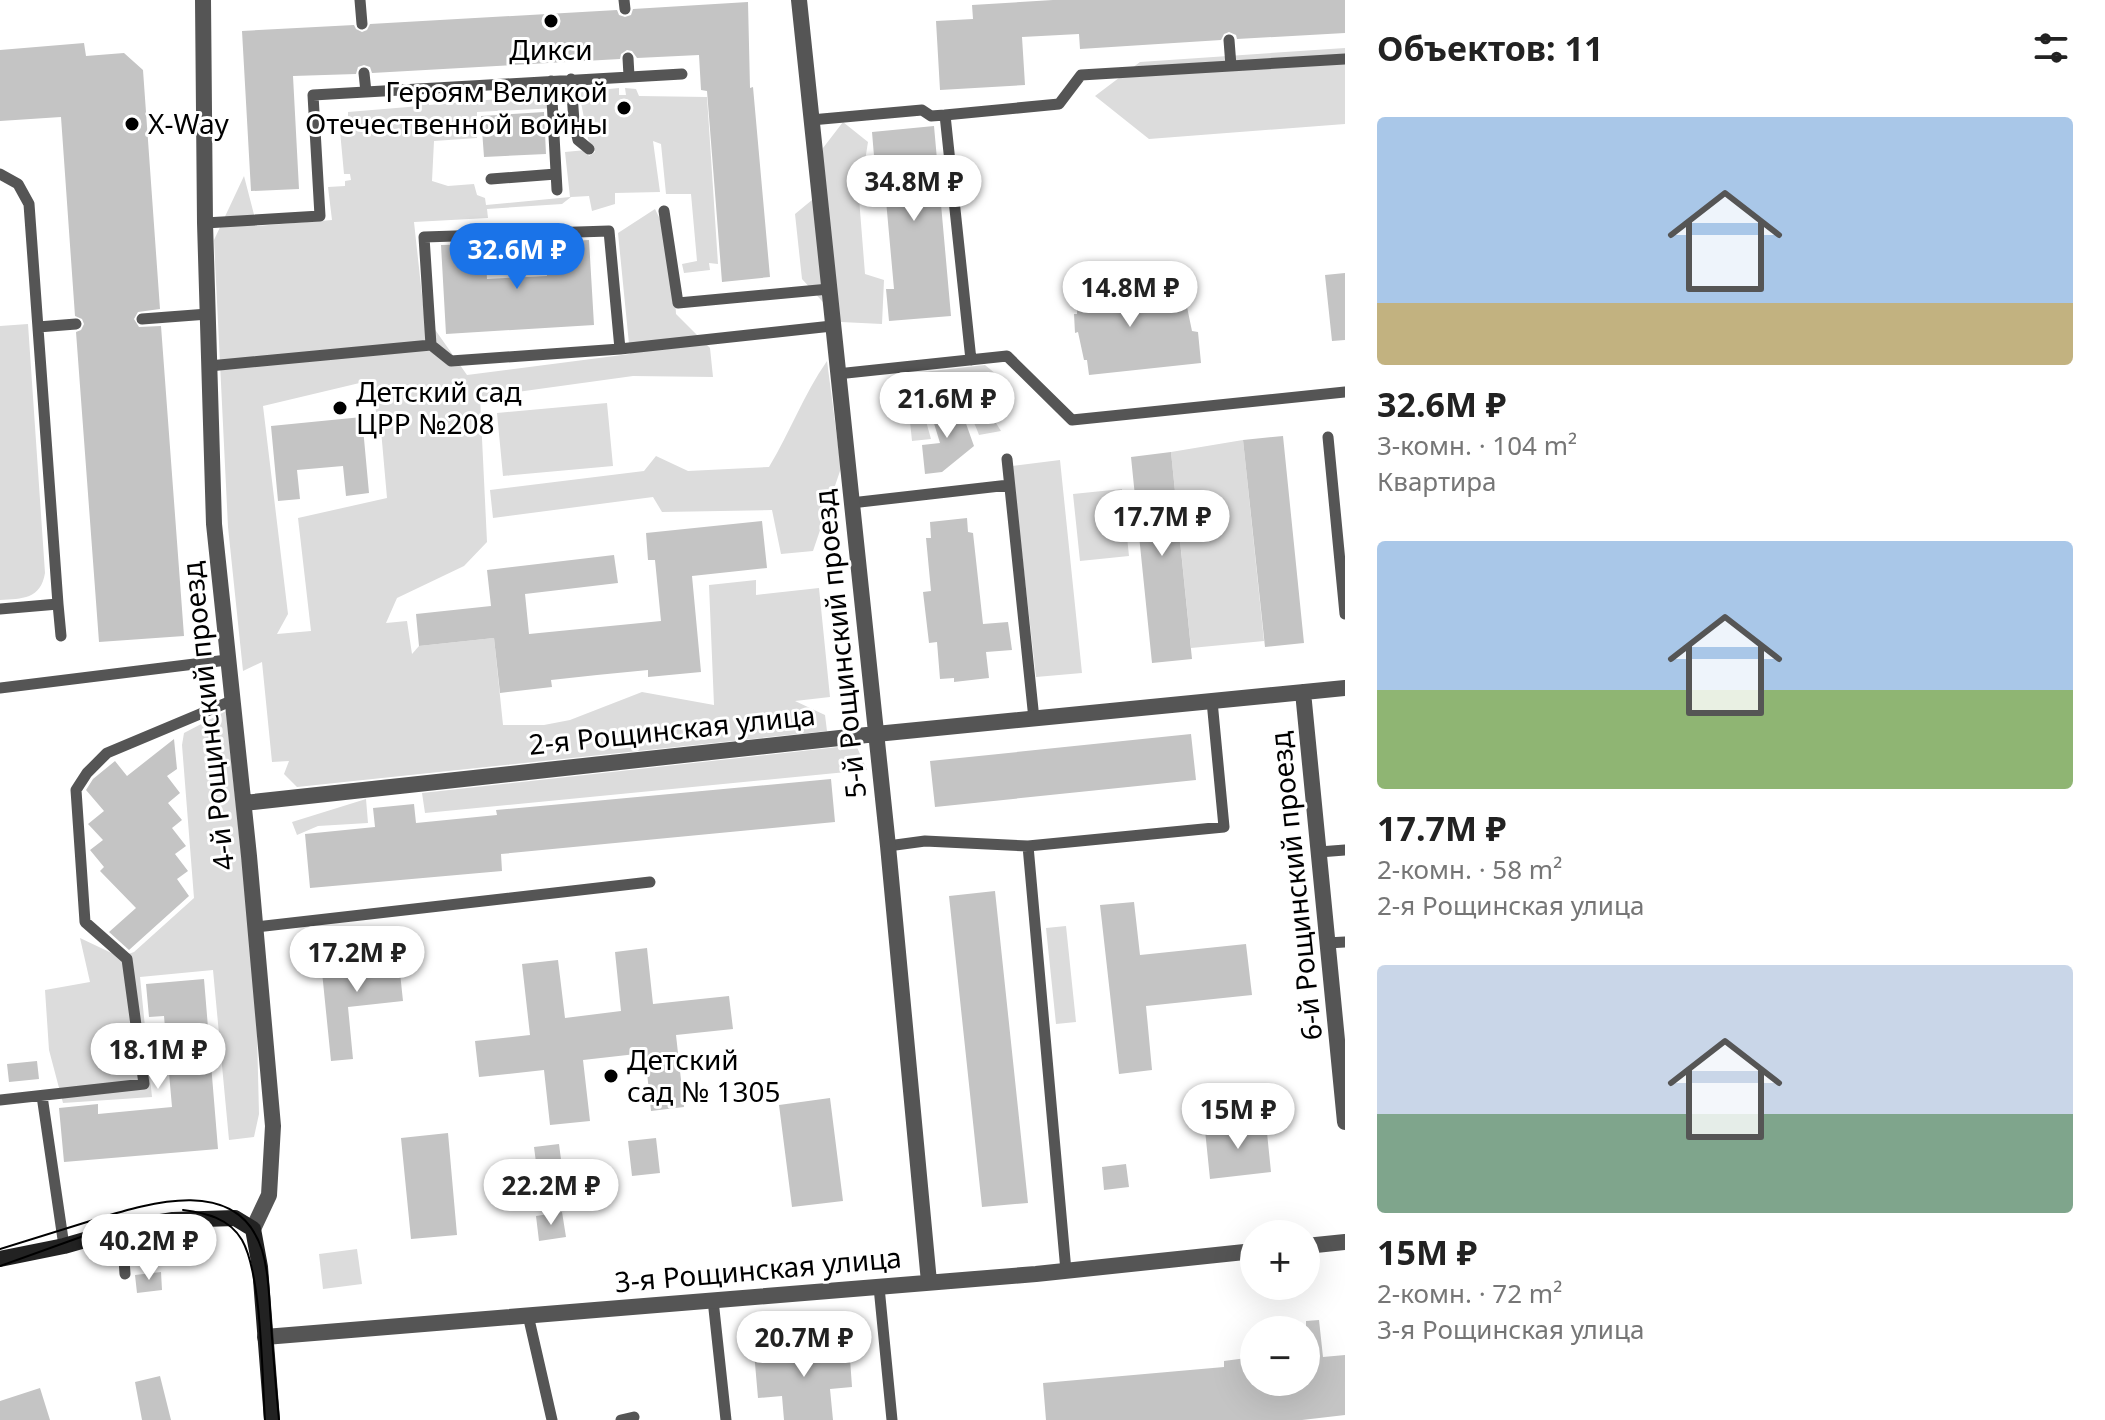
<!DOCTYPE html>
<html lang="ru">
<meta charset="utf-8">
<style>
body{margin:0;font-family:"Noto Sans",sans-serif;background:#f6f6f6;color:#222;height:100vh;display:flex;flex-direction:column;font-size:30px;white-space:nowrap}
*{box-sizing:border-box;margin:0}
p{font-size:26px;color:#767676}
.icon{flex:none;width:44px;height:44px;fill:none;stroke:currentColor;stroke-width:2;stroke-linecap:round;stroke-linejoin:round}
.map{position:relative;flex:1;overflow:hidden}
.details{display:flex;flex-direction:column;background:#fff;width:760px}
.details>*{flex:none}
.tools{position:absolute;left:1240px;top:1220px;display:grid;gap:16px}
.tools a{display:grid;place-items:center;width:80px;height:80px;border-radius:50%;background:#fff;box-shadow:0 8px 32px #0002;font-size:40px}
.price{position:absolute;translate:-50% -68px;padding:0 18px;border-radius:28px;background:#fff;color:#222;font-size:26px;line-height:52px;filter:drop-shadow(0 2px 4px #0008)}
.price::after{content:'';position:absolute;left:50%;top:48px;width:24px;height:18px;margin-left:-12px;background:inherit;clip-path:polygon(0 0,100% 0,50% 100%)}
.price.active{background:#1a73e8;color:#fff}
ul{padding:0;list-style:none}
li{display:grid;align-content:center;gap:16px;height:424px;padding:0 32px}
li span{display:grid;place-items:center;height:248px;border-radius:8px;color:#555}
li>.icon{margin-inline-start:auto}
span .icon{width:144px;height:144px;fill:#fffc;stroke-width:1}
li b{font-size:34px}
h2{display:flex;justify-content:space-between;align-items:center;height:96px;padding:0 32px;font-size:34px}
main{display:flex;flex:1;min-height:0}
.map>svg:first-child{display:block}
.green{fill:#dcdcdc;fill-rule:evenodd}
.building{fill:#c4c4c4}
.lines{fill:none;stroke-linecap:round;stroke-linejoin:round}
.lane{stroke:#555;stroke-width:11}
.street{stroke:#555;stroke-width:16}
.secondary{stroke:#222;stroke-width:16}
.tram{stroke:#000;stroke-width:2}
.poi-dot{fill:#000;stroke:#fff;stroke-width:3}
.labels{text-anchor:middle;stroke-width:6;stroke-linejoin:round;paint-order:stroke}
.poi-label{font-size:28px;fill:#000;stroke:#fff;text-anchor:start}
.street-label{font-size:28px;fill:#000;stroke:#fff}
</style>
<main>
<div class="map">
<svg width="1345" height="1420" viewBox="0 0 1345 1420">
<rect width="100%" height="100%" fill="#fff"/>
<path class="green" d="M 1345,48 L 1345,124 L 1149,139 L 1095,96 L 1140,62 Z
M 619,88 L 619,95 L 626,95 L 625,88 L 636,89 L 639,96 L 707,97 L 718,264 L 709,263 L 710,270 L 684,273 L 682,264 L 697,261 L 691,194 L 666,194 L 661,144 L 653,141 L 660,192 L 615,193 L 615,204 L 592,211 L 589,196 L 571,197 L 562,204 L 487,209 L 488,218 L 414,222 L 424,314 L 467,375 L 630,354 L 618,233 L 655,209 L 672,244 L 676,314 L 710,348 L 713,377 L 633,376 L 480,397 L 487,542 L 464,566 L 397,598 L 386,623 L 407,621 L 412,654 L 419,646 L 494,638 L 503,725 L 544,725 L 570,720 L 642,692 L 714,705 L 709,585 L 756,580 L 756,595 L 819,588 L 830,697 L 795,701 L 825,715 L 827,731 L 297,787 L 284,774 L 289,761 L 272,762 L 262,662 L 243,671 L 228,527 L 214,240 L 244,176 L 257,226 L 332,220 L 328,187 L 345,186 L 345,181 L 351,180 L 350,174 L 344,174 L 339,120 L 348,120 L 348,112 L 420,106 L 420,99 L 427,98 L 429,105 L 555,94 L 557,108 L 477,112 L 477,138 L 434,141 L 432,181 L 448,186 L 474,184 L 477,195 L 485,198 L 486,205 L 570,197 L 565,152 L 586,150 L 589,156 L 595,152 L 588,139 L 579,92 ZM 368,381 L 381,430 L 387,498 L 298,518 L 311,631 L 277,634 L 288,614 L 263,406 Z
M 843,122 L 868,142 L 859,198 L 865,274 L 884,280 L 882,324 L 841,322 L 802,279 L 795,214 L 812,200 L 823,148 Z
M 28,324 L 45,573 C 41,599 22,599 0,600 L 0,326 Z
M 827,361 L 841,468 L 813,551 L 781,554 L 772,510 L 662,512 L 653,497 L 493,518 L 490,490 L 644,471 L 656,456 L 688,471 L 769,467 C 790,432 804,394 827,361 Z
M 985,365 L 996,374 L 988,384 L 993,396 L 986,407 L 1001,431 L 979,435 C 971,412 963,403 938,401 L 936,397 L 900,401 L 897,375 Z
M 920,400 L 931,439 L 912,441 L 908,402 Z
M 607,403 L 613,466 L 503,476 L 497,413 Z
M 1243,440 L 1264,641 L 1191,648 L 1171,452 Z
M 1060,460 L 1082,673 L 1036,677 L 1012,466 Z
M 1122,489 L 1129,556 L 1080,561 L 1073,494 Z
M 226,711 L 256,994 L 259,1114 L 254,1137 L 229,1140 L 213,970 L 140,977 L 152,1097 L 63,1103 L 49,1050 L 45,990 L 90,982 L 80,938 L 120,957 L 134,952 L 194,898 L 182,745 L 184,733 Z
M 856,745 L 867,770 L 425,813 L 422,793 Z
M 366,799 L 368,823 L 318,826 L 297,835 L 292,822 Z
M 1066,926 L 1076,1022 L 1056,1024 L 1046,928 Z
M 357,1249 L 362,1284 L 323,1289 L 319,1254 Z"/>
<path class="building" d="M 1053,0 L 1345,0 L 1345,33 L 1237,39 L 1236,35 L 1229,32 L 1224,34 L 1221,40 L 1080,49 L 1079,34 L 1022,37 L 1025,85 L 940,90 L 936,21 L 973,19 L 972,5 Z
M 748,2 L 750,88 L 753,87 L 770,277 L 722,282 L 707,91 L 701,90 L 699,55 L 637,58 L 632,51 L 627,50 L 621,54 L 620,59 L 372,73 L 370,67 L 364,65 L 358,67 L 356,74 L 293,76 L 299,189 L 251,191 L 242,31 L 354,25 L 356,29 L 362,32 L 367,30 L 370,24 L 617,10 L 619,15 L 625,17 L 631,15 L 633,9 Z
M 84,43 L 86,56 L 124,53 L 143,70 L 160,309 L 138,312 L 134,319 L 139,327 L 161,326 L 184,636 L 99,642 L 76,332 L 81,330 L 84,324 L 82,319 L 75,316 L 61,117 L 0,121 L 0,50 Z
M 544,112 L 546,154 L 484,157 L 481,116 Z
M 934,126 L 951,316 L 889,321 L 886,289 L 894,289 L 883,167 L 875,168 L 872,132 Z
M 589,240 L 594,325 L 446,334 L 441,245 L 485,244 L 487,279 L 547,276 L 545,242 Z
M 1121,271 L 1127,308 L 1186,302 L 1192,331 L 1198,332 L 1201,363 L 1089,375 L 1087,360 L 1084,360 L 1078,332 L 1075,333 L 1074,314 L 1077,314 L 1078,275 Z
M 1345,273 L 1345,340 L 1332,341 L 1325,275 Z
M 948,406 L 964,418 L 974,446 L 942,472 L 925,474 L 922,445 L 940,443 L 929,407 Z
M 362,417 L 369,493 L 346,496 L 343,466 L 297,470 L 300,499 L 278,501 L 271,426 Z
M 1283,436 L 1304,643 L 1265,647 L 1243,440 Z
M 1171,452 L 1192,659 L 1152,663 L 1131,457 Z
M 967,518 L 968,532 L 973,533 L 983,624 L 1008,622 L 1012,650 L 986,652 L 989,678 L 954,682 L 954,678 L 940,679 L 937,642 L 929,643 L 923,592 L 931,591 L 926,538 L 931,538 L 930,522 Z
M 762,521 L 767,568 L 692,576 L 701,672 L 648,677 L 648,670 L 597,675 L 551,680 L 552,687 L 500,693 L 494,638 L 419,646 L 416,614 L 491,606 L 487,570 L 614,555 L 618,583 L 525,594 L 529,634 L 661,621 L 655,560 L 648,560 L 646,533 Z
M 1191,734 L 1196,780 L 935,807 L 930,761 Z
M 174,739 L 177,769 L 167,776 L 180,793 L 168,803 L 182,820 L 172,828 L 186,846 L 175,854 L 188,871 L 177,879 L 189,896 L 129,950 L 109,932 L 136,908 L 100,871 L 104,867 L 90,850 L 103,840 L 88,824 L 104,811 L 86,790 L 93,779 L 115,761 L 127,776 Z
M 831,779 L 835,822 L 501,854 L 502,871 L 310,888 L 305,834 L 375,827 L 373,808 L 414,804 L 416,823 L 497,815 L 496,810 Z
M 995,891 L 1028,1203 L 982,1207 L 949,896 Z
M 1134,902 L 1140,955 L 1246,944 L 1252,995 L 1146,1006 L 1152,1070 L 1119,1074 L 1100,905 Z
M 647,948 L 653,1004 L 729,996 L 733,1029 L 676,1035 L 684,1107 L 651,1111 L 645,1053 L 583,1060 L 590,1121 L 550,1125 L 544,1070 L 479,1077 L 475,1041 L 530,1035 L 522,964 L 558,960 L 565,1018 L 621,1011 L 615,952 Z
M 398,954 L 403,1001 L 348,1007 L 353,1059 L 331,1061 L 321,962 Z
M 204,979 L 218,1149 L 64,1162 L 59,1108 L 98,1104 L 98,1114 L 172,1107 L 164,1016 L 149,1017 L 146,984 Z
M 37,1061 L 39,1079 L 9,1082 L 7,1064 Z
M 830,1098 L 843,1201 L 792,1207 L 779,1105 Z
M 1266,1123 L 1271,1172 L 1210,1179 L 1205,1130 Z
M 448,1133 L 457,1235 L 411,1239 L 401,1138 Z
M 656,1138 L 660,1173 L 632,1176 L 628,1141 Z
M 559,1144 L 563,1175 L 538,1178 L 534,1147 Z
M 1126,1164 L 1129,1187 L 1104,1190 L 1102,1167 Z
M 562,1212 L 566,1237 L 539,1241 L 536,1216 Z
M 161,1272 L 162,1290 L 137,1293 L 135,1275 Z
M 1319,1320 L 1323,1357 L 1345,1355 L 1345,1415 L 1302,1420 L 1046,1420 L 1043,1383 L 1224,1367 L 1224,1361 L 1254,1357 L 1254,1382 L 1306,1382 L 1306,1321 Z
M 849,1344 L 852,1387 L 830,1389 L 833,1420 L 784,1420 L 782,1396 L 758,1398 L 754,1352 Z
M 160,1376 L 171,1420 L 142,1420 L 135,1382 Z
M 40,1388 L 50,1420 L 0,1420 L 0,1401 Z"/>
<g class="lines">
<path class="lane" d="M 360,0 L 362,24
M 624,0 L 625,9
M 1229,40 L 1231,66
M 628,58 L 629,76
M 364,73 L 366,92
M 571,79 L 574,122 L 578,140 L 589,149
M 551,81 L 557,190
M 945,115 L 971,360
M 811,120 L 922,110 L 931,116 L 945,115 L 1059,104 L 1081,75 L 1345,59
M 0,174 L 18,184 L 29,204 L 58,604 L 0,609
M 491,179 L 556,174
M 664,211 L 678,303 L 829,289
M 205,223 L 320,216 L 313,95 L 682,74
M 142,319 L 208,314
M 38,327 L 76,324
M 620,349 L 451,361 L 431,345 L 424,237 L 609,231 L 620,349 L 832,326
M 209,366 L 431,345
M 837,374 L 1007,356 L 1072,420 L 1345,392
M 1328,437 L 1345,614
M 1007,459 L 1034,719
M 851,503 L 1009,485
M 58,604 L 61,636
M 0,688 L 227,660
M 888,846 L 925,841 L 1028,846 L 1224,827 L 1212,701
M 1028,846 L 1066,1271
M 1319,852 L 1345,850
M 256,927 L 650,882
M 1327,943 L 1345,942
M 42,1096 L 64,1246
M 0,1100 L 144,1084 L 127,959 L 85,922 L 76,790 L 87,773 L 107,753 L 231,701
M 122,1229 L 125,1274
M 879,1287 L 892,1420
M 713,1300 L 726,1420
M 528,1315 L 552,1420
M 621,1420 L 634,1417"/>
<path class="street" d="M 203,0 L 205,223 L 214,524 L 249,856 L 273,1126 L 269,1195 L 253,1229
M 799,0 L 888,846 L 929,1282
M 1303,692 L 1345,1122
M 244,803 L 876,734 L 1345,688
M 1306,1246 L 1345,1242
M 265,1337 L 1036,1274 L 1254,1251"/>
<path class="secondary" d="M 0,1259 L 64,1246 L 130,1227 L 173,1220 L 235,1218 L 253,1229 L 260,1267 L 272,1420"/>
<path class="tram" d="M 183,1210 C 206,1213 229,1218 242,1240 C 262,1275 262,1377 265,1420
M 0,1249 C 29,1240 58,1231 87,1222 C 143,1205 237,1172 262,1250 C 269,1273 269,1299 271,1323 C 273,1355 276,1388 279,1420
M 0,1266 L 117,1224"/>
</g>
<g class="poi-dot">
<circle cx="551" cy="21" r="8"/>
<circle cx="624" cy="108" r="8"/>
<circle cx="132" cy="124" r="8"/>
<circle cx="340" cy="408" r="8"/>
<circle cx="611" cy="1076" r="8"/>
</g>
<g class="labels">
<g class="poi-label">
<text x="551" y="60" text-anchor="middle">Дикси</text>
<text x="608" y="102" text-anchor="end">Героям Великой<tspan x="608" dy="32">Отечественной войны</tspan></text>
<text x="148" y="134">X-Way</text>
<text x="356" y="402">Детский сад<tspan x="356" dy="32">ЦРР №208</tspan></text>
<text x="627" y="1070">Детский<tspan x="627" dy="32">сад № 1305</tspan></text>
</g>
<g class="street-label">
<text transform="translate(840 644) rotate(-96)" y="10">5-й Рощинский проезд</text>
<text transform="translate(208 716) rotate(-96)" y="10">4-й Рощинский проезд</text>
<text transform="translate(672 730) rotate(-6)" y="10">2-я Рощинская улица</text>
<text transform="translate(1296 886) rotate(-96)" y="10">6-й Рощинский проезд</text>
<text transform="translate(758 1270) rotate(-5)" y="10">3-я Рощинская улица</text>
</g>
</g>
</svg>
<div class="tools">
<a>+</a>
<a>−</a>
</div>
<b class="price" style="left:914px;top:223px">34.8M ₽</b>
<b class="price active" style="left:517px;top:291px">32.6M ₽</b>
<b class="price" style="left:1130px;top:329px">14.8M ₽</b>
<b class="price" style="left:947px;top:440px">21.6M ₽</b>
<b class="price" style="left:1162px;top:558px">17.7M ₽</b>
<b class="price" style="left:357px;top:994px">17.2M ₽</b>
<b class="price" style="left:158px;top:1091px">18.1M ₽</b>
<b class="price" style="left:1238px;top:1151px">15M ₽</b>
<b class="price" style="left:551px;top:1227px">22.2M ₽</b>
<b class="price" style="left:149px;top:1282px">40.2M ₽</b>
<b class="price" style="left:804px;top:1379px">20.7M ₽</b>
</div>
<section class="details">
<h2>Объектов: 11<svg class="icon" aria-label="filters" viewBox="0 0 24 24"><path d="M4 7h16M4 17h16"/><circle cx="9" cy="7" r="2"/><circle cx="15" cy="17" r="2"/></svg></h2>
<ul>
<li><span style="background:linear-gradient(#a9c7e8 75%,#c2b280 0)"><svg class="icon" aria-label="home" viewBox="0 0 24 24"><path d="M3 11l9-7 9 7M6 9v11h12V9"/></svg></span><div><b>32.6M ₽</b><p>3-комн. · 104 m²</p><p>Квартира</p></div></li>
<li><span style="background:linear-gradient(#a9c7e8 60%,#8fb573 0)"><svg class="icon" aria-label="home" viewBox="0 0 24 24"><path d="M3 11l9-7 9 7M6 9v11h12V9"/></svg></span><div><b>17.7M ₽</b><p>2-комн. · 58 m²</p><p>2-я Рощинская улица</p></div></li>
<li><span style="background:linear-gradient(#c9d6e8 60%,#7fa58c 0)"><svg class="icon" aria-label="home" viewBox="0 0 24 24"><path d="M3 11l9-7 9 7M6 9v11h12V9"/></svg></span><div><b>15M ₽</b><p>2-комн. · 72 m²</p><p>3-я Рощинская улица</p></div></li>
</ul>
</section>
</main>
